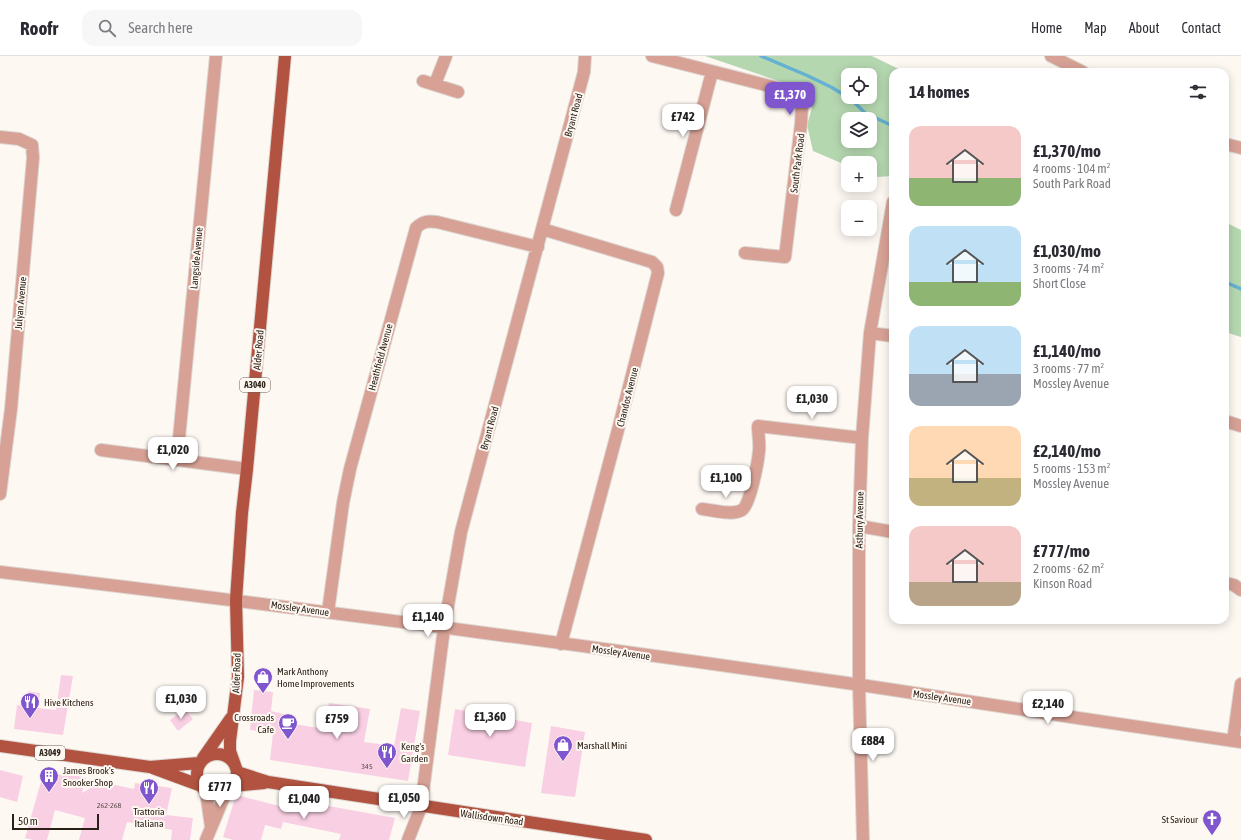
<!DOCTYPE html>
<meta charset="utf-8">
<style>
body{margin:0;font-family:"Asap Condensed",sans-serif;background:#f7f7f7;color:#2b2b33;height:100vh;display:flex;flex-direction:column;font-size:15px;white-space:nowrap}
*{box-sizing:border-box;margin:0}
p{font-size:13px;color:#7c7c81}
.icon{flex:none;width:22px;height:22px;fill:none;stroke:currentColor;stroke-width:2;stroke-linecap:round;stroke-linejoin:round}
.map{position:relative;flex:1;overflow:hidden}
.side{position:absolute;left:889px;top:12px;width:340px;height:556px;display:flex;flex-direction:column;background:#fff;border-radius:12px;box-shadow:0 2px 10px #0003}
.side>*{flex:none}
.tools{position:absolute;left:841px;top:12px;display:grid;gap:8px}
.tools a{display:grid;place-items:center;width:36px;height:36px;border-radius:8px;background:#fff;box-shadow:0 2px 10px #0003;font-size:20px}
.scale{position:absolute;left:12px;bottom:10px;width:87px;box-sizing:border-box;padding-left:4px;border:2px solid #2b2016;border-top:0;font-size:11px;line-height:14px;white-space:nowrap;color:#2b2016;-webkit-text-stroke:3px #fef8f3;paint-order:stroke}
.price{position:absolute;translate:-50% -34px;padding:0 9px;border-radius:8px;background:#fff;color:#222;font-size:13px;line-height:26px;filter:drop-shadow(0 1px 2px #0008)}
.price::after{content:'';position:absolute;left:50%;top:24px;width:12px;height:9px;margin-left:-6px;background:inherit;clip-path:polygon(0 0,100% 0,50% 100%)}
.price.on{background:#8056cf;color:#fff}
ul{padding:0;list-style:none}
li{display:flex;align-items:center;gap:12px;height:100px;padding:0 20px}
li span{display:grid;place-items:center;flex:none;width:112px;height:80px;border-radius:12px;color:#555}
li>.icon{margin-inline-start:auto}
span .icon{width:48px;height:48px;fill:#fffc;stroke-width:1}
li b{font-size:17px}
h2{display:flex;justify-content:space-between;align-items:center;height:48px;padding:0 20px;font-size:17px}
header{display:flex;align-items:center;gap:24px;box-sizing:border-box;height:56px;padding:0 20px;background:#fff;border-bottom:1px solid #e1e1e2}
header strong{font-size:19px}
nav{display:flex;gap:22px;margin-inline-start:auto;font-size:14px}
.search{width:280px;height:36px;background:#f7f7f7;display:flex;align-items:center;gap:10px;box-sizing:border-box;padding:0 14px;border-radius:12px;color:#7c7c81;font-size:15px}
.map>svg:first-child{display:block}
.green{fill:#b5d7b0;fill-rule:evenodd}
.lines{fill:none;stroke-linecap:round;stroke-linejoin:round}
.stream{stroke:#64b1d2;stroke-width:3.5}
.building{fill:#f9cfe4}
.minor-casing{stroke:#dcd5d0;stroke-width:14}
.major-casing{stroke:#dcd5d0;stroke-width:14}
.minor{stroke:#d7a195;stroke-width:12}
.major{stroke:#b25341;stroke-width:12}
.labels{text-anchor:middle;stroke-width:4;stroke-linejoin:round;paint-order:stroke}
.number-label{font-size:8px;fill:#5e4c4a}
.shield{fill:#fef8f3;stroke:#6a6158;stroke-width:1}
.shield-label{font-size:9px;font-weight:bold;fill:#2b2016}
.street-label{font-size:10px;fill:#2b2016;stroke:#fef8f3}
.poi-label{font-size:10px;fill:#2b2016;stroke:#fef8f3;text-anchor:start}
</style>
<header>
<strong>Roofr</strong>
<div class="search"><svg class="icon" aria-label="search" viewBox="0 0 24 24"><circle cx="10" cy="10" r="6"/><path d="M15 15l6 6"/></svg>Search here</div>
<nav><a>Home</a><a>Map</a><a>About</a><a>Contact</a></nav>
</header>
<div class="map">
<svg width="1241" height="784" viewBox="0 0 1241 784">
<rect width="100%" height="100%" fill="#fef8f3"/>
<path class="green" d="M 705,0 L 872,0 L 905,16 L 893,16 L 893,120 L 876,121 L 870,119 L 870,107 L 848,107 L 848,110 L 813,95 L 807,69 L 812,52 L 808,44 L 796,31 ZM 848,19 L 870,19 L 870,41 L 848,41 ZM 848,63 L 870,63 L 870,85 L 848,85 Z
M 1225,166 L 1241,174 L 1241,281 L 1225,276 Z"/>
<g class="lines">
<path class="stream" d="M 761,0 L 806,19 L 831,31 L 851,43 L 865,57 L 893,70
M 1225,226 L 1241,233"/>
</g>
<path class="building" d="M 61,619 L 73,620 L 63,679 L 14,673 L 17,649 L 26,650 L 28,635 L 40,637 L 38,652 L 56,654 Z
M 254,634 L 273,636 L 271,655 L 295,661 L 294,668 L 325,673 L 329,647 L 370,653 L 364,686 L 394,690 L 401,652 L 420,655 L 408,725 L 270,704 L 273,677 L 250,674 Z
M 185,653 L 193,663 L 178,675 L 170,664 Z
M 455,653 L 532,667 L 525,711 L 448,699 Z
M 551,670 L 585,676 L 575,741 L 541,737 Z
M 0,714 L 23,720 L 17,746 L 0,741 Z
M 44,715 L 65,720 L 66,717 L 86,722 L 82,737 L 101,726 L 134,733 L 135,727 L 172,732 L 166,759 L 193,762 L 190,784 L 171,784 L 172,774 L 127,766 L 122,784 L 79,784 L 85,762 L 55,754 L 47,784 L 33,784 L 25,782 Z
M 236,739 L 287,752 L 290,743 L 395,762 L 389,784 L 339,784 L 341,778 L 283,766 L 281,773 L 265,769 L 261,784 L 233,784 L 223,781 Z"/>
<g class="lines">
<g class="minor-casing">
<path id="minor" d="M 652,0 L 797,37 L 802,49 L 801,68 L 785,201 L 745,197
M 1051,0 L 1083,16
M 423,25 L 458,36
M 435,28 L 446,0
M 0,81 L 19,83 L 32,89 L 33,102 L 11,353 L 0,438
M 1225,88 L 1241,92
M 676,154 L 712,16
M 542,173 L 652,206 L 657,211 L 658,217 L 619,370 L 561,588
M 870,277 L 893,280
M 1225,365 L 1241,370
M 101,394 L 247,413
M 177,403 L 216,0
M 702,453 C 713,454 732,460 742,454 C 750,449 758,406 759,395 C 760,387 758,378 758,370 L 862,382
M 859,470 L 893,476
M 0,516 C 288,550 575,588 861,629 C 988,648 1114,668 1241,686
M 1225,527 L 1234,529 L 1241,534
M 328,556 L 343,447 L 350,413 L 416,172 C 423,165 428,165 437,166 L 538,191
M 1233,685 L 1241,628
M 206,735 L 211,771
M 206,784 L 226,736
M 408,784 L 421,751 L 444,572 L 461,476 L 584,16 L 585,0
M 863,784 L 859,629 L 859,470 L 862,382 L 870,277 L 893,146"/>
</g>
<g class="major-casing">
<path id="major" d="M 0,690 L 150,711 L 199,707
M197 718a20 20 0 1 1 40 0a20 20 0 1 1-40 0Z
M 203,702 L 231,662
M 153,712 L 199,729
M 236,712 L 230,695 L 230,685 L 238,621 L 236,544 L 242,457 L 247,413 L 285,0
M 237,716 L 268,726 L 646,784
M 233,730 L 264,727"/>
</g>
<use href="#minor" class="minor"/>
<use href="#major" class="major"/>
</g>
<defs>
<g id="shop-pin" transform="scale(1)"><path d="M0 17L-7.5 6A9.5 9.5 0 1 1 7.5 6Z" fill="#8056cf" stroke="#fef8f3"/><path d="M-5-2.5h2.3a2.7 3.5 0 0 1 5.4 0H5L5.5 6h-11ZM-1.5-2.5h3a1.5 2.3 0 0 0-3 0Z" fill="#fff"/></g>
<g id="restaurant-pin" transform="scale(1)"><path d="M0 17L-7.5 6A9.5 9.5 0 1 1 7.5 6Z" fill="#8056cf" stroke="#fef8f3"/><path d="M-5-6h1v4h1v-4h1v4h1v-4h1v5L-1.5 .5V6h-2V.5L-5-1ZM5-6V6H3V1.5H1.5Q1.5-4 5-6Z" fill="#fff"/></g>
<g id="cafe-pin" transform="scale(1)"><path d="M0 17L-7.5 6A9.5 9.5 0 1 1 7.5 6Z" fill="#8056cf" stroke="#fef8f3"/><path d="M-5.5-4.5H6V0H3Q3 3.5 0 3.5H-2.5Q-5.5 3.5-5.5 0ZM3-3.2v2h1.7v-2ZM-6 4.5H4V6H-6Z" fill="#fff"/></g>
<g id="building-pin" transform="scale(1)"><path d="M0 17L-7.5 6A9.5 9.5 0 1 1 7.5 6Z" fill="#8056cf" stroke="#fef8f3"/><path d="M-4-6H4V6H1V3H-1V6H-4ZM-2.5-4.3h1.7v1.8h-1.7ZM.8-4.3h1.7v1.8H.8ZM-2.5-1h1.7V.8h-1.7ZM.8-1h1.7V.8H.8Z" fill="#fff"/></g>
<g id="church-pin" transform="scale(1)"><path d="M0 17L-7.5 6A9.5 9.5 0 1 1 7.5 6Z" fill="#8056cf" stroke="#fef8f3"/><path d="M-1.2-6h2.4v3.5h3.3v2.4h-3.3V6h-2.4V-.1h-3.3v-2.4h3.3Z" fill="#fff"/></g>
</defs>
<g fill-rule="evenodd">
<use href="#shop-pin" x="263" y="621"/>
<use href="#restaurant-pin" x="30" y="646"/>
<use href="#cafe-pin" x="288" y="667"/>
<use href="#shop-pin" x="563" y="689"/>
<use href="#restaurant-pin" x="387" y="696"/>
<use href="#building-pin" x="49" y="720"/>
<use href="#restaurant-pin" x="149" y="732"/>
<use href="#church-pin" x="1212" y="763"/>
</g>
<g class="labels">
<g class="number-label">
<text x="367" y="713">345</text>
<text x="109" y="752">262-268</text>
</g>
<g class="shield">
<rect x="240" y="322" width="30" height="14" rx="3"/>
<rect x="35" y="690" width="30" height="14" rx="3"/>
</g>
<g class="shield-label">
<text x="255" y="332">A3040</text>
<text x="50" y="700">A3049</text>
</g>
<g class="street-label">
<text transform="translate(573 59) rotate(-75)" y="4">Bryant Road</text>
<text transform="translate(797 107) rotate(-83)" y="4">South Park Road</text>
<text transform="translate(196 202) rotate(-85)" y="4">Langside Avenue</text>
<text transform="translate(20 247) rotate(-85)" y="4">Julyan Avenue</text>
<text transform="translate(258 294) rotate(-85)" y="4">Alder Road</text>
<text transform="translate(380 301) rotate(-75)" y="4">Heathfield Avenue</text>
<text transform="translate(627 341) rotate(-76)" y="4">Chandos Avenue</text>
<text transform="translate(489 372) rotate(-75)" y="4">Bryant Road</text>
<text transform="translate(859 464) rotate(-89)" y="4">Astbury Avenue</text>
<text transform="translate(300 552) rotate(8)" y="4">Mossley Avenue</text>
<text transform="translate(621 596) rotate(8)" y="4">Mossley Avenue</text>
<text transform="translate(236 617) rotate(-88)" y="4">Alder Road</text>
<text transform="translate(942 641) rotate(8)" y="4">Mossley Avenue</text>
<text transform="translate(492 761) rotate(8)" y="4">Wallisdown Road</text>
</g>
<g class="poi-label">
<text x="277" y="619">Mark Anthony<tspan x="277" dy="12">Home Improvements</tspan></text>
<text x="44" y="650">Hive Kitchens</text>
<text x="274" y="665" text-anchor="end">Crossroads<tspan x="274" dy="12">Cafe</tspan></text>
<text x="577" y="693">Marshall Mini</text>
<text x="401" y="694">Keng's<tspan x="401" dy="12">Garden</tspan></text>
<text x="63" y="718">James Brook's<tspan x="63" dy="12">Snooker Shop</tspan></text>
<text x="149" y="759" text-anchor="middle">Trattoria<tspan x="149" dy="12">Italiana</tspan></text>
<text x="1198" y="767" text-anchor="end">St Saviour</text>
</g>
</g>
</svg>
<div class="tools">
<a><svg class="icon" aria-label="locate" viewBox="0 0 24 24"><circle cx="12" cy="12" r="6"/><path d="M12 2v4M12 18v4M2 12h4M18 12h4"/></svg></a>
<a><svg class="icon" aria-label="layers" viewBox="0 0 24 24"><path d="M12 4l9 5-9 5-9-5zM3 14l9 5 9-5"/></svg></a>
<a>+</a>
<a>−</a>
</div>
<div class="scale">50 m</div>
<b class="price on" style="left:790px;top:60px">£1,370</b>
<b class="price" style="left:683px;top:82px">£742</b>
<b class="price" style="left:812px;top:364px">£1,030</b>
<b class="price" style="left:173px;top:415px">£1,020</b>
<b class="price" style="left:726px;top:443px">£1,100</b>
<b class="price" style="left:428px;top:582px">£1,140</b>
<b class="price" style="left:181px;top:664px">£1,030</b>
<b class="price" style="left:1048px;top:669px">£2,140</b>
<b class="price" style="left:490px;top:682px">£1,360</b>
<b class="price" style="left:337px;top:684px">£759</b>
<b class="price" style="left:873px;top:706px">£884</b>
<b class="price" style="left:220px;top:752px">£777</b>
<b class="price" style="left:404px;top:763px">£1,050</b>
<b class="price" style="left:304px;top:764px">£1,040</b>
<section class="side">
<h2>14 homes<svg class="icon" aria-label="filters" viewBox="0 0 24 24"><path d="M4 7h16M4 17h16"/><circle cx="9" cy="7" r="2"/><circle cx="15" cy="17" r="2"/></svg></h2>
<ul>
<li><span style="background:linear-gradient(#f6c9c9 65%,#8fb573 0)"><svg class="icon" aria-label="home" viewBox="0 0 24 24"><path d="M3 11l9-7 9 7M6 9v11h12V9"/></svg></span><div><b>£1,370/mo</b><p>4 rooms · 104 m²</p><p>South Park Road</p></div></li>
<li><span style="background:linear-gradient(#bfe0f5 70%,#8fb573 0)"><svg class="icon" aria-label="home" viewBox="0 0 24 24"><path d="M3 11l9-7 9 7M6 9v11h12V9"/></svg></span><div><b>£1,030/mo</b><p>3 rooms · 74 m²</p><p>Short Close</p></div></li>
<li><span style="background:linear-gradient(#bfe0f5 60%,#9aa5b1 0)"><svg class="icon" aria-label="home" viewBox="0 0 24 24"><path d="M3 11l9-7 9 7M6 9v11h12V9"/></svg></span><div><b>£1,140/mo</b><p>3 rooms · 77 m²</p><p>Mossley Avenue</p></div></li>
<li><span style="background:linear-gradient(#ffd9b3 65%,#c2b280 0)"><svg class="icon" aria-label="home" viewBox="0 0 24 24"><path d="M3 11l9-7 9 7M6 9v11h12V9"/></svg></span><div><b>£2,140/mo</b><p>5 rooms · 153 m²</p><p>Mossley Avenue</p></div></li>
<li><span style="background:linear-gradient(#f6c9c9 70%,#b9a48a 0)"><svg class="icon" aria-label="home" viewBox="0 0 24 24"><path d="M3 11l9-7 9 7M6 9v11h12V9"/></svg></span><div><b>£777/mo</b><p>2 rooms · 62 m²</p><p>Kinson Road</p></div></li>
</ul>
</section>
</div>
